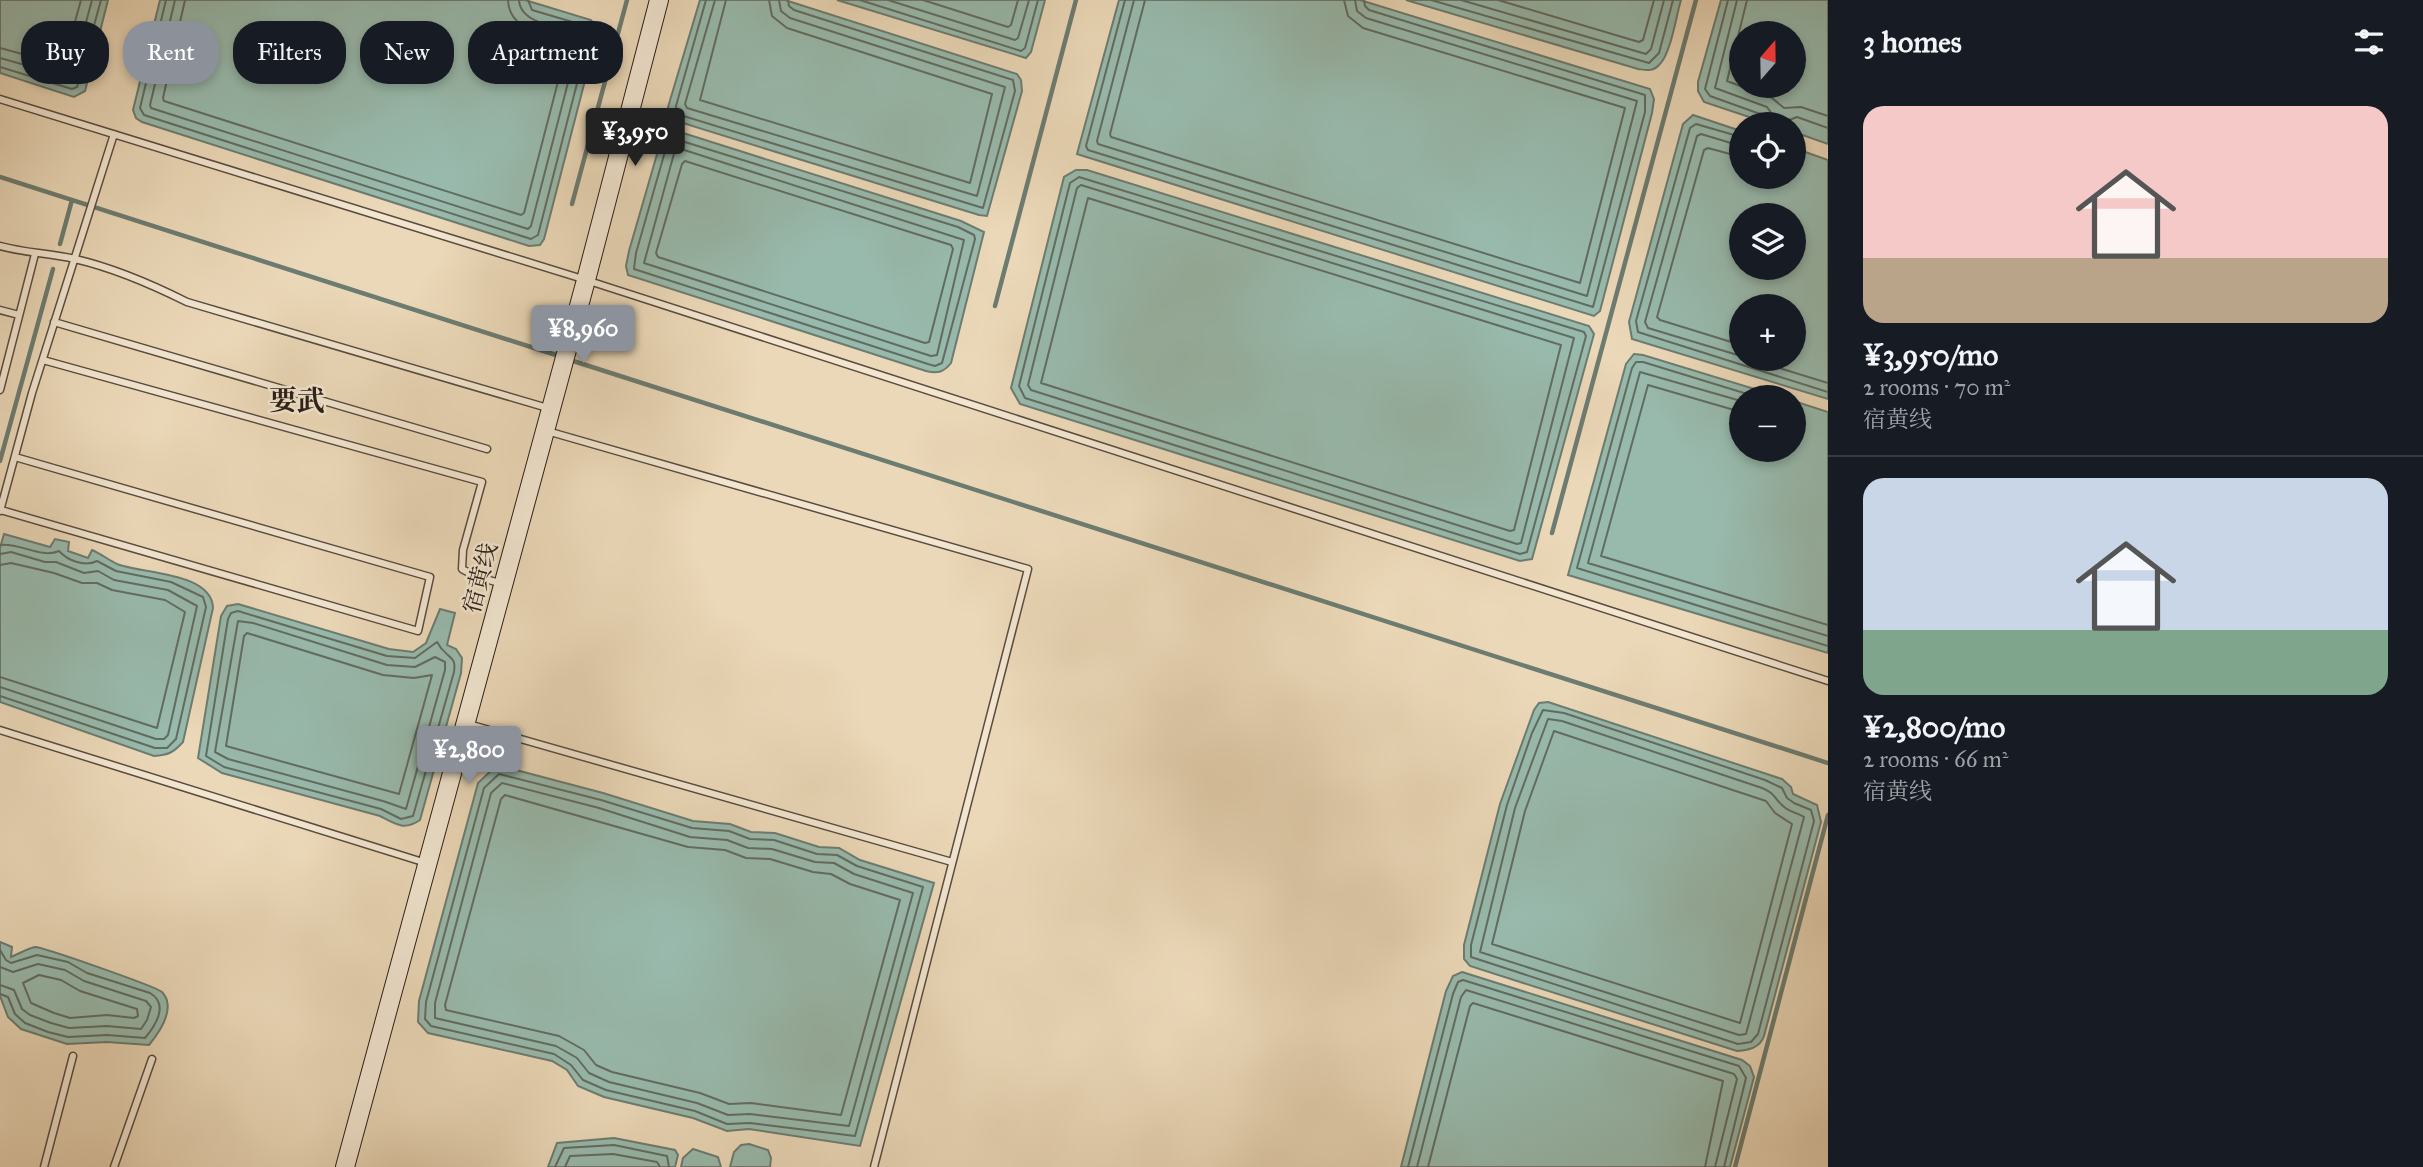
<!DOCTYPE html>
<meta charset="utf-8">
<style>
body{margin:0;font-family:"IM FELL Great Primer","Noto Serif SC",serif;background:#242831;color:#f1f3f6;height:100vh;display:flex;flex-direction:column;font-size:26px;white-space:nowrap}
*{box-sizing:border-box;margin:0}
p{font-size:23px;color:#9ea1a6}
.icon{flex:none;width:38px;height:38px;fill:none;stroke:currentColor;stroke-width:2;stroke-linecap:round;stroke-linejoin:round}
.map{position:relative;flex:1;overflow:hidden}
.side{display:flex;flex-direction:column;background:#171b24;width:595px}
.side>*{flex:none}
.banner{position:absolute;left:21px;top:21px;width:665px;height:63px;display:flex;gap:14px}
.needle{width:46px;rotate:20deg}
.controls{position:absolute;left:1729px;top:21px;display:grid;gap:14px}
.controls a{display:grid;place-items:center;width:77px;height:77px;border-radius:50%;background:#171b24;box-shadow:0 4px 10px #0003;font-size:35px}
.price{position:absolute;translate:-50% -60px;padding:0 16px;border-radius:7px;background:#8c9099;color:#fff;font-size:23px;line-height:46px;filter:drop-shadow(0 2px 4px #0008)}
.price::after{content:'';position:absolute;left:50%;top:42px;width:21px;height:16px;margin-left:-10px;background:inherit;clip-path:polygon(0 0,100% 0,50% 100%)}
.price.current{background:#222;color:#fff}
ul{padding:0;list-style:none}
li{display:grid;align-content:center;gap:14px;height:371px;padding:0 35px}
li+li{border-top:2px solid #363941}
li span{display:grid;place-items:center;height:217px;border-radius:21px;color:#555}
li>.icon{margin-inline-start:auto}
span .icon{width:126px;height:126px;fill:#fffc;stroke-width:1}
li b{font-size:30px}
h2{display:flex;justify-content:space-between;align-items:center;height:84px;padding:0 35px;font-size:30px}
.chip{padding:0 24px;border-radius:28px;background:#171b24;box-shadow:0 4px 10px #0003;font-size:24px;line-height:63px}
.chip.current{background:#8c9099;color:#fff}
main{display:flex;flex:1;min-height:0}
.map>svg:first-child{display:block}
.water{fill:#98baad;stroke:#6c7c71;stroke-width:2;fill-rule:evenodd}
.lines{fill:none;stroke-linecap:round;stroke-linejoin:round}
.shore{stroke:#616c62;stroke-width:2}
.stream{stroke:#6c7c71;stroke-width:4.5}
.lane-casing{stroke:#5a4c3f;stroke-width:9}
.secondary-casing{stroke:#2a1e17;stroke-width:20}
.lane{stroke:#f2e6d1;stroke-width:6}
.secondary{stroke:#f2e6d1;stroke-width:18}
.labels{text-anchor:middle;stroke-width:5;stroke-linejoin:round;paint-order:stroke}
.street-label{font-size:24px;fill:#2a1e17;stroke:#f2e6d1}
.quarter-label{font-size:28px;font-weight:bold;fill:#2a1e17;stroke:#f2e6d1}
</style>
<main>
<div class="map">
<svg width="1828" height="1167" viewBox="0 0 1828 1167">
<rect width="100%" height="100%" fill="#ebd8b8"/>
<filter id="stains"><feTurbulence type="fractalNoise" baseFrequency=".00286" numOctaves="4"/><feColorMatrix values="0 0 0 0 .2 0 0 0 0 .09 0 0 0 0 .02 0 0 0 .5 -.17"/></filter>
<radialGradient id="worn" r=".72"><stop offset=".6" stop-color="#630" stop-opacity="0"/><stop offset="1" stop-color="#630" stop-opacity=".3"/></radialGradient>
<path class="water" d="M 0,0 L 108,0 L 85,91 L 74,97 L 0,73 Z
M 160,0 L 525,0 L 591,20 L 597,27 L 597,34 L 544,239 L 540,245 L 529,246 L 142,122 L 136,118 L 133,110 Z
M 700,0 L 785,0 L 1017,74 L 1021,80 L 1022,91 L 987,216 L 979,215 L 670,119 L 668,107 Z
M 837,0 L 1045,0 L 1031,52 L 1026,58 Z
M 1119,0 L 1360,0 L 1650,89 L 1654,99 L 1652,113 L 1600,311 L 1594,316 L 1077,154 Z
M 1406,0 L 1681,0 C 1676,16 1671,54 1659,65 C 1653,72 1646,70 1638,69 Z
M 1721,0 L 1828,0 L 1828,144 L 1794,132 L 1794,124 L 1770,124 L 1704,102 L 1698,91 L 1698,82 ZM 1741,33 L 1794,33 L 1794,86 L 1741,86 Z
M 1693,115 L 1741,131 L 1741,177 L 1794,177 L 1794,148 L 1828,160 L 1828,399 L 1632,339 L 1629,322 L 1683,124 ZM 1741,215 L 1794,215 L 1794,268 L 1741,268 ZM 1741,306 L 1794,306 L 1794,359 L 1741,359 Z
M 667,131 L 680,132 L 961,221 L 984,232 L 951,363 C 944,372 938,374 926,371 L 628,275 L 626,266 L 629,251 L 662,137 Z
M 1076,170 L 1087,170 L 1589,326 L 1594,334 L 1532,559 L 1520,561 L 1020,404 L 1011,388 L 1064,177 Z
M 1634,354 L 1643,355 L 1781,397 L 1741,397 L 1741,450 L 1794,450 L 1794,401 L 1828,412 L 1828,653 L 1568,575 L 1626,364 Z
M 4,534 L 50,547 L 55,539 L 69,542 L 68,551 L 88,558 L 92,550 C 101,554 109,560 117,564 C 142,574 212,572 213,608 L 183,742 C 173,753 168,755 154,756 L 0,702 L 0,548 Z
M 238,604 L 389,649 L 413,652 L 426,643 L 440,609 L 455,613 L 447,645 L 456,649 L 462,658 L 461,673 L 420,820 C 404,831 395,824 380,816 L 222,773 L 198,758 L 221,616 L 227,606 Z
M 1548,702 L 1782,779 L 1791,787 L 1793,794 L 1817,805 L 1821,822 L 1764,1036 C 1760,1048 1749,1050 1737,1051 L 1470,966 L 1464,959 L 1464,945 L 1500,804 L 1534,710 L 1539,703 Z
M 497,765 L 603,793 L 693,821 L 730,824 L 751,832 L 775,833 L 819,847 L 839,848 L 860,860 L 934,883 L 860,1146 L 749,1129 L 727,1131 L 693,1118 L 604,1097 L 578,1086 L 567,1070 L 552,1061 L 428,1033 L 418,1022 L 419,1001 L 478,783 Z
M 0,942 L 12,947 L 11,957 C 18,954 29,948 35,947 C 43,947 157,987 162,992 C 164,994 167,999 167,1001 C 171,1016 158,1034 149,1045 L 107,1042 L 67,1044 L 21,1029 L 8,1017 L 0,996 Z
M 1462,972 L 1742,1060 L 1750,1066 L 1754,1077 L 1730,1167 L 1401,1167 L 1446,991 L 1453,976 Z
M 614,1138 L 675,1150 L 678,1155 L 675,1167 L 548,1167 L 557,1143 Z
M 749,1144 L 768,1150 L 771,1158 L 770,1167 L 730,1167 L 734,1152 L 741,1145 Z
M 693,1149 L 718,1157 L 721,1167 L 681,1167 L 683,1158 Z"/>
<g class="lines">
<path class="shore" d="M 166,0 L 140,108 L 144,115 L 531,239 L 538,235 L 590,33 L 586,26 L 532,10 L 528,0
M 175,0 L 150,105 L 151,108 L 528,229 L 531,226 L 580,36 L 578,33 C 559,27 520,24 519,0
M 185,0 L 163,98 L 164,101 L 521,215 L 524,213 L 568,43 L 565,40 C 542,33 509,30 508,0
M 706,0 L 676,106 L 677,114 L 983,208 L 1015,91 L 1013,80 L 794,10 L 789,6 L 788,0
M 715,0 L 685,104 L 687,108 L 977,196 L 1005,87 L 790,18 L 781,11 L 779,0
M 726,0 L 700,100 L 970,183 L 992,94 L 787,28 L 772,16 L 769,0
M 860,0 L 1021,51 L 1025,48 L 1038,0
M 888,0 L 1015,40 L 1018,38 L 1029,0
M 923,0 L 1008,27 L 1011,25 L 1018,0
M 1125,0 L 1086,146 L 1088,150 L 1593,307 L 1645,112 L 1645,95 L 1369,10 L 1365,6 L 1364,0
M 1134,0 L 1097,141 L 1098,144 L 1587,296 L 1637,101 L 1366,18 L 1357,11 L 1355,0
M 1145,0 L 1110,134 L 1111,137 L 1580,283 L 1625,108 L 1363,28 L 1348,16 L 1344,0
M 1431,0 L 1649,63 L 1659,53 L 1673,0
M 1461,0 L 1646,54 L 1651,49 L 1664,0
M 1498,0 L 1639,42 L 1643,40 L 1654,0
M 1728,0 L 1705,89 L 1710,96 L 1763,115 L 1768,124
M 1737,0 L 1715,88 L 1767,107 L 1779,124 L 1797,117 L 1828,128
M 1747,0 L 1727,81 L 1772,98 L 1784,108 L 1801,107 L 1828,116
M 0,48 L 63,65 L 81,0
M 0,58 L 71,78 L 92,0
M 0,67 L 72,89 L 77,87 L 101,0
M 1741,137 L 1696,124 L 1690,128 L 1636,321 L 1638,332 L 1828,392
M 672,138 L 958,227 L 974,235 L 975,239 L 942,363 L 935,366 L 928,364 L 634,269 L 636,253 L 668,141 Z
M 1741,146 L 1701,134 L 1697,136 L 1645,322 L 1648,328 L 1741,356
M 678,148 L 964,240 L 937,355 L 931,356 L 644,263 L 675,150 Z
M 1741,157 L 1708,148 L 1704,150 L 1657,317 L 1660,320 L 1741,345
M 685,161 L 951,245 L 953,249 L 929,342 L 925,343 L 658,257 L 656,253 L 682,164 Z
M 1079,177 L 1584,332 L 1586,336 L 1527,552 L 1520,554 L 1025,398 L 1019,386 L 1070,183 Z
M 1081,185 L 1574,338 L 1521,543 L 1517,544 L 1031,390 L 1028,385 L 1077,188 Z
M 1088,198 L 1561,345 L 1514,530 L 1510,531 L 1041,383 Z
M 1750,359 L 1828,383
M 1757,397 L 1643,362 L 1636,362 L 1632,368 L 1577,568 L 1828,646
M 1741,401 L 1640,372 L 1588,563 L 1828,636
M 1741,412 L 1648,385 L 1601,556 L 1828,625
M 0,545 C 19,542 41,559 59,551 C 68,561 85,567 97,561 L 116,571 L 171,582 L 203,597 L 206,607 L 176,739 L 167,748 L 155,748 L 0,696
M 0,554 L 11,552 L 45,562 L 56,562 L 84,573 L 98,571 L 114,580 L 168,590 L 197,606 L 168,735 L 164,739 L 156,739 L 0,687
M 0,565 L 11,563 L 54,573 L 82,583 L 97,583 L 112,590 L 165,600 L 185,612 L 157,728 L 0,677
M 238,611 L 387,656 L 415,658 L 437,642 C 439,644 440,648 443,650 C 451,660 456,657 454,672 L 413,816 L 401,819 L 381,809 L 224,767 L 206,756 L 228,619 L 231,613 Z
M 238,621 L 253,623 L 387,665 L 415,667 L 435,657 L 445,662 L 445,670 L 406,809 L 383,801 L 228,759 L 215,752 Z
M 247,633 L 383,675 L 414,678 L 432,675 L 399,794 L 226,746 L 244,636 Z
M 1543,710 L 1564,713 L 1765,780 L 1782,788 L 1787,798 L 1794,803 L 1811,810 L 1814,821 L 1758,1034 L 1751,1042 L 1738,1044 L 1471,957 L 1471,945 L 1507,805 L 1532,733 Z
M 1548,719 L 1562,721 L 1762,788 C 1775,793 1774,798 1783,806 C 1789,812 1798,813 1804,817 L 1746,1034 L 1739,1035 L 1480,952 L 1515,808 Z
M 1554,731 L 1766,801 L 1775,813 L 1792,824 L 1740,1023 L 1492,944 L 1525,811 Z
M 499,774 L 601,800 L 692,828 L 729,831 L 750,839 L 774,840 L 817,854 L 837,855 L 857,866 L 923,887 L 855,1136 L 750,1123 L 727,1124 L 695,1111 L 606,1090 L 583,1080 L 571,1065 L 554,1054 L 431,1026 L 425,1019 L 426,1002 L 484,788 Z
M 502,783 L 599,808 L 690,837 L 727,840 L 748,848 L 772,849 L 815,862 L 834,863 L 854,874 L 913,893 L 849,1126 L 750,1114 L 728,1115 L 697,1103 L 609,1082 L 589,1073 L 577,1058 L 556,1046 L 435,1018 L 435,1003 L 491,793 Z
M 505,795 L 688,847 L 725,850 L 746,858 L 770,859 L 813,872 L 831,874 L 850,884 L 900,900 L 841,1115 L 751,1103 L 729,1104 L 700,1093 L 612,1072 L 596,1065 L 584,1050 L 559,1036 L 446,1010 L 445,1005 L 501,799 Z
M 0,950 L 6,960 L 11,963 L 37,955 L 68,962 L 87,973 L 150,993 C 169,1004 156,1025 145,1038 L 107,1035 L 68,1037 L 48,1032 L 25,1023 L 15,1014 L 8,997 L 0,994
M 0,967 L 13,972 L 38,964 L 65,970 L 84,981 L 146,1001 L 151,1007 L 147,1020 L 141,1029 L 107,1026 L 69,1028 L 51,1023 L 30,1015 L 22,1009 L 14,990 L 0,985
M 39,975 L 61,980 L 80,991 L 137,1009 L 138,1016 L 134,1018 L 107,1015 L 70,1018 L 54,1013 L 31,1003 L 23,983 Z
M 555,1167 L 564,1148 L 614,1145 L 667,1156 L 669,1167
M 565,1167 L 570,1156 L 613,1154 L 657,1162 L 660,1167
M 1408,1167 L 1453,994 L 1458,982 L 1463,980 L 1739,1066 L 1746,1078 L 1724,1167
M 1417,1167 L 1461,997 L 1466,990 L 1734,1074 L 1737,1079 L 1715,1167
M 1428,1167 L 1470,1006 L 1473,1003 L 1723,1081 L 1705,1167"/>
<path class="stream" d="M 0,177 L 559,356
M 572,204 L 627,0
M 60,244 L 72,200
M 995,306 L 1076,0
M 567,359 L 1828,763
M 0,461 L 53,269
M 1552,533 L 1696,0
M 1735,1167 L 1828,815"/>
<g class="lane-casing">
<path id="lane" d="M 0,99 L 586,280 L 1828,681
M 0,246 C 25,253 50,253 75,259 C 114,268 151,284 187,302 L 551,409
M 0,310 L 19,315
M 54,322 L 487,449
M 43,360 L 482,482 L 463,550 L 462,569 L 475,576 L 503,584
M 0,390 L 35,254
M 547,431 L 1028,569 L 874,1167
M 1,510 L 418,631 L 430,577 L 15,457
M 0,511 L 32,393 L 114,134
M 468,724 L 952,862
M 0,730 L 426,863
M 44,1167 L 73,1056
M 114,1167 L 152,1059"/>
</g>
<g class="secondary-casing">
<path id="secondary" d="M 345,1167 L 586,280 L 659,0"/>
</g>
<use href="#lane" class="lane"/>
<use href="#secondary" class="secondary"/>
</g>
<g class="labels">
<g class="street-label">
<text transform="translate(480 578) rotate(-75)" y="8">宿黄线</text>
</g>
<g class="quarter-label">
<text x="297" y="410">要武</text>
</g>
</g>
<rect width="100%" height="100%" filter="url(#stains)"/>
<rect width="100%" height="100%" fill="url(#worn)"/>
</svg>
<div class="controls">
<a><svg class="needle" viewBox="-14 -14 28 28"><path d="M0-13l5 13h-10z" fill="#e53935"/><path d="M0 13l5-13h-10z" fill="#9ea1a6"/></svg></a>
<a><svg class="icon" aria-label="locate" viewBox="0 0 24 24"><circle cx="12" cy="12" r="6"/><path d="M12 2v4M12 18v4M2 12h4M18 12h4"/></svg></a>
<a><svg class="icon" aria-label="layers" viewBox="0 0 24 24"><path d="M12 4l9 5-9 5-9-5zM3 14l9 5 9-5"/></svg></a>
<a>+</a>
<a>−</a>
</div>
<b class="price current" style="left:635px;top:168px">¥3,950</b>
<b class="price" style="left:583px;top:365px">¥8,960</b>
<b class="price" style="left:469px;top:786px">¥2,800</b>
<div class="banner">
<a class="chip">Buy</a>
<a class="chip current">Rent</a>
<a class="chip">Filters</a>
<a class="chip">New</a>
<a class="chip">Apartment</a>
</div>
</div>
<section class="side">
<h2>3 homes<svg class="icon" aria-label="filters" viewBox="0 0 24 24"><path d="M4 7h16M4 17h16"/><circle cx="9" cy="7" r="2"/><circle cx="15" cy="17" r="2"/></svg></h2>
<ul>
<li><span style="background:linear-gradient(#f6c9c9 70%,#b9a48a 0)"><svg class="icon" aria-label="home" viewBox="0 0 24 24"><path d="M3 11l9-7 9 7M6 9v11h12V9"/></svg></span><div><b>¥3,950/mo</b><p>2 rooms · 70 m²</p><p>宿黄线</p></div></li>
<li><span style="background:linear-gradient(#c9d6e8 70%,#7fa58c 0)"><svg class="icon" aria-label="home" viewBox="0 0 24 24"><path d="M3 11l9-7 9 7M6 9v11h12V9"/></svg></span><div><b>¥2,800/mo</b><p>2 rooms · 66 m²</p><p>宿黄线</p></div></li>
</ul>
</section>
</main>
